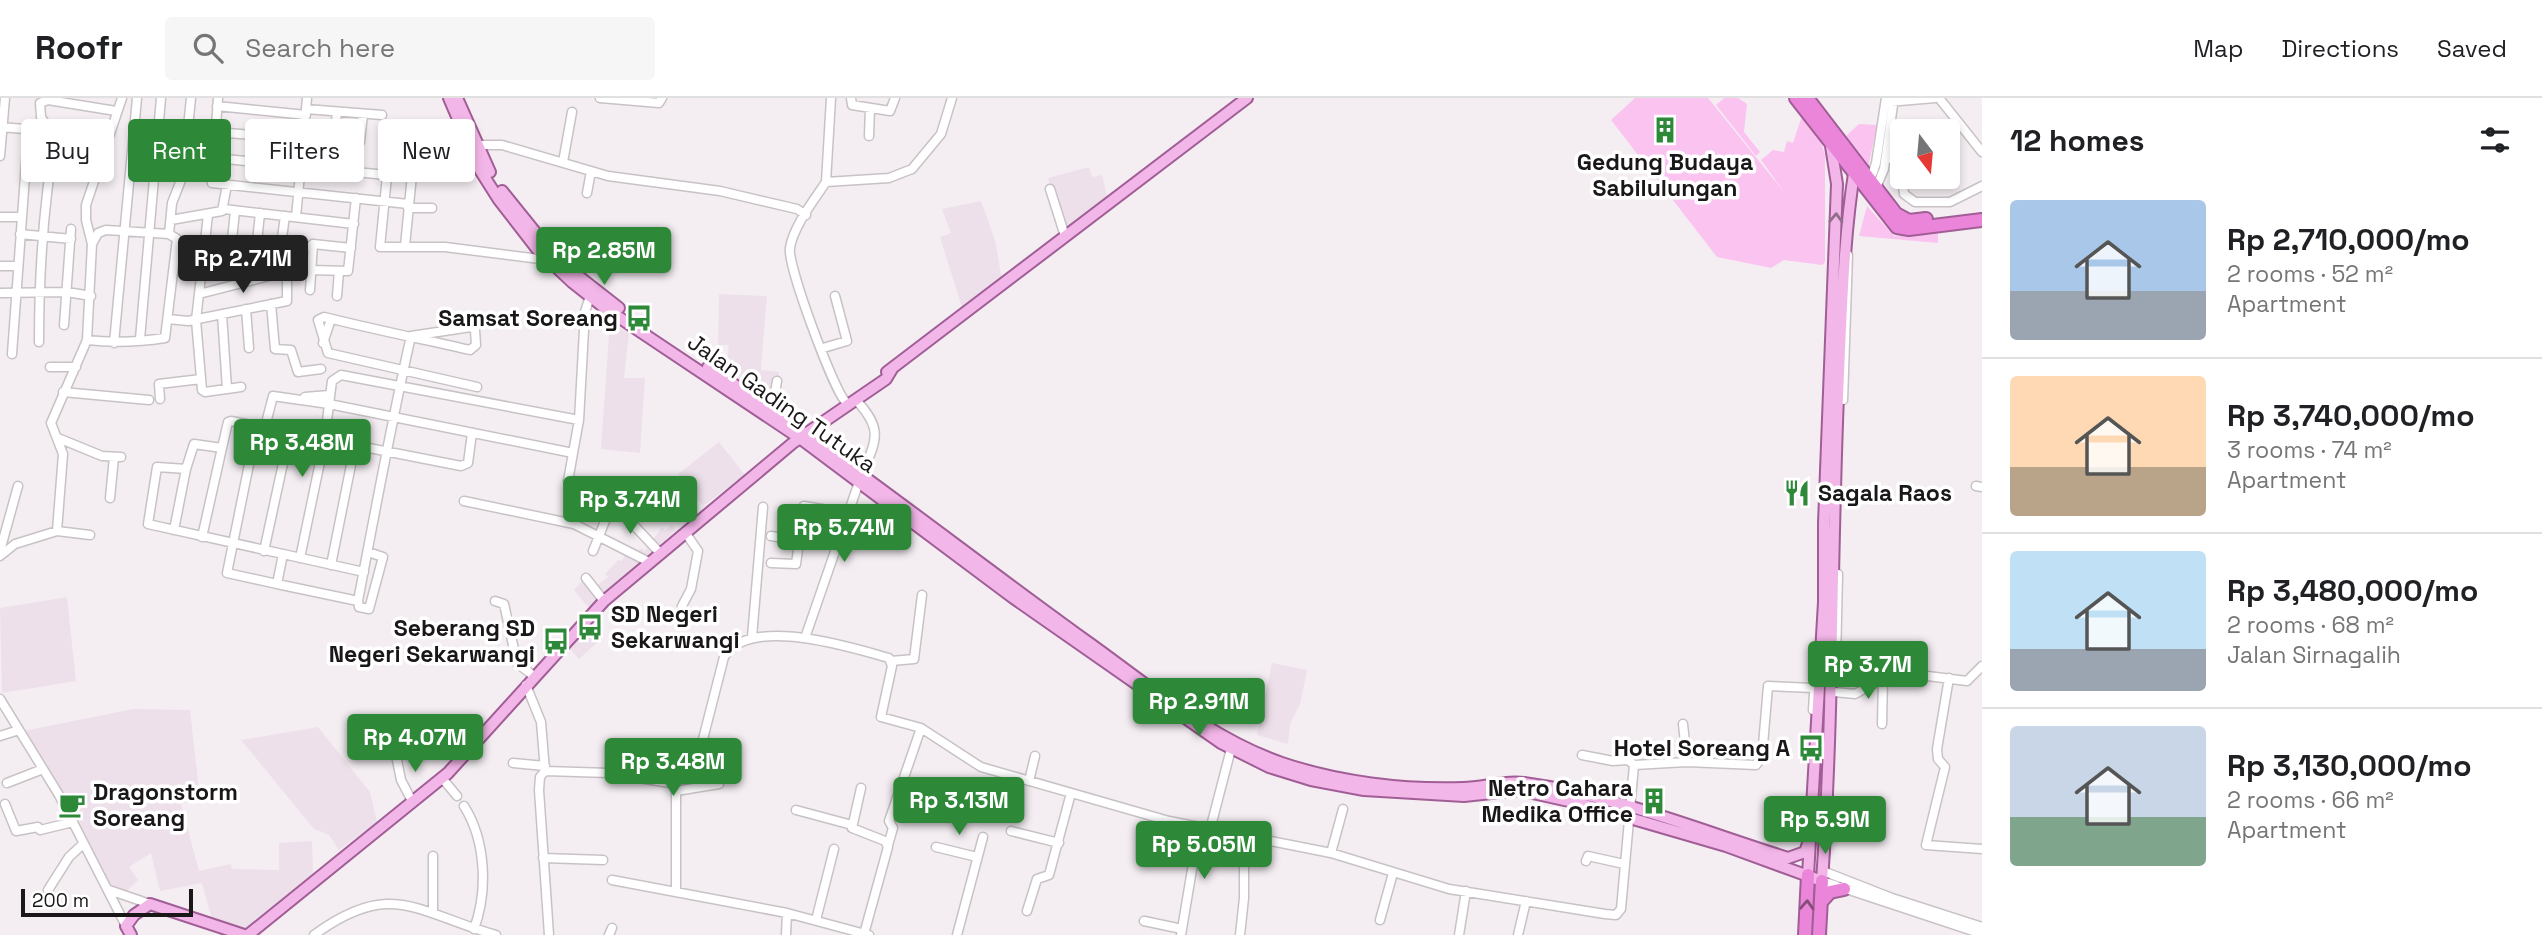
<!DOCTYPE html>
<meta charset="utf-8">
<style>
body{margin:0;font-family:"Space Grotesk",sans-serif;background:#f6f6f6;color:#202124;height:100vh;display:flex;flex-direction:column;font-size:26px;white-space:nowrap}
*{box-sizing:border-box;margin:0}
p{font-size:23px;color:#757577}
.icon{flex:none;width:38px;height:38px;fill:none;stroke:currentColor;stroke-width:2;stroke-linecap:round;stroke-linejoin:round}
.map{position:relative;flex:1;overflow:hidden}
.drawer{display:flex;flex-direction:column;background:#fff;width:560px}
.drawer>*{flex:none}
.banner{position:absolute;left:21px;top:21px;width:665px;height:63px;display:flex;gap:14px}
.needle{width:46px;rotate:164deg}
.controls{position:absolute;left:1890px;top:21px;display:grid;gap:14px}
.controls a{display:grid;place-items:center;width:70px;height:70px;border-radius:7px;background:#fff;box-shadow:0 4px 10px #0003;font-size:35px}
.scale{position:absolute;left:21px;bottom:18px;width:172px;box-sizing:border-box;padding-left:7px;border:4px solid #1a1719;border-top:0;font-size:19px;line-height:24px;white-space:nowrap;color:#1a1719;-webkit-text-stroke:5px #fff;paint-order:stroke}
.price{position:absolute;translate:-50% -60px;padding:0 16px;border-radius:7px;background:#2d8838;color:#fff;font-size:23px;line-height:46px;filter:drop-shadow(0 2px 4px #0008)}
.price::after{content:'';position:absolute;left:50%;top:42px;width:21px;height:16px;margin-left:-10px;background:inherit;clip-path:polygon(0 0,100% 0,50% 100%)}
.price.current{background:#222;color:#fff}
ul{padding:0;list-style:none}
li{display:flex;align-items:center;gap:21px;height:175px;padding:0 28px}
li+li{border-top:2px solid #e0e0e0}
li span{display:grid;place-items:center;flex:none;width:196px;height:140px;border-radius:7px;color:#555}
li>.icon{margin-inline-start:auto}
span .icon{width:84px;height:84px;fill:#fffc;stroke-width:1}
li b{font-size:30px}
h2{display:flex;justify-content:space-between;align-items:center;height:84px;padding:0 28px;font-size:30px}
.tag{padding:0 24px;border-radius:7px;background:#fff;box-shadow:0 4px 10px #0003;font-size:24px;line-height:63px}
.tag.current{background:#2d8838;color:#fff}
header{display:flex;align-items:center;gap:42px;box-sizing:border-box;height:98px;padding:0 35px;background:#fff;border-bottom:2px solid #e0e0e0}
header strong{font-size:33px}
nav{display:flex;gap:38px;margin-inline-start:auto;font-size:24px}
.search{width:490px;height:63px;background:#f6f6f6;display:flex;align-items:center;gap:18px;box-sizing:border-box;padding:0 24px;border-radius:7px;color:#757577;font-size:26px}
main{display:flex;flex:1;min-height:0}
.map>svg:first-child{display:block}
.built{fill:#ede0ea}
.green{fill:#fbc3f0}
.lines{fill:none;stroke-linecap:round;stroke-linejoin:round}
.minor-casing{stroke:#c8c2c6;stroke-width:11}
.major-casing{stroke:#a15e96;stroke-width:14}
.highway-casing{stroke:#a15e96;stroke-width:16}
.minor{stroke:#fff;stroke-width:8}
.major{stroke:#f2b6e8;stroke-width:10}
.highway{stroke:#ea85d9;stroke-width:12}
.oneway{stroke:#916e8b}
.oneway2{stroke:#824e79}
.labels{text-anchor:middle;stroke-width:7;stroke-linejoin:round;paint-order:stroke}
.poi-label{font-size:23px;font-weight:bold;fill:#1a1719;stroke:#fff;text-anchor:end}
.street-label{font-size:23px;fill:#1a1719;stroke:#fff}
</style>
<header>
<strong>Roofr</strong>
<div class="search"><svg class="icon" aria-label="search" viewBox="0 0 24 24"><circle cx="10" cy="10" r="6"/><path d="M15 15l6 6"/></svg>Search here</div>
<nav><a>Map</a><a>Directions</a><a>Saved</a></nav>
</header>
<main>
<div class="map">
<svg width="1982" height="837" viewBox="0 0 1982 837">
<rect width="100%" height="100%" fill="#f4eef3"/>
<path class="built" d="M 1089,69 L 1092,79 L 1102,77 L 1107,98 L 1063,132 L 1048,80 Z
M 981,103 L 995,142 L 1002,182 L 963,213 L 940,139 L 951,135 L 942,111 Z
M 719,196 L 767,198 L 761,272 L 779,274 L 779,312 L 725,274 L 729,247 L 718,247 Z
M 610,222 L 629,235 L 624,280 L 645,280 L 640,355 L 601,351 Z
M 719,344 L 745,377 L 703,408 L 678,376 Z
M 672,427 L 676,432 L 589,510 L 574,492 L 585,480 L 593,490 L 608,479 L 605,476 L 618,462 L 622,463 L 626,454 L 634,457 L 642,450 L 645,453 L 662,429 L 665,432 Z
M 67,499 L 76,583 L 2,595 L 0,510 Z
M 595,523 L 600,542 L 579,561 L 569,550 Z
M 1272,565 L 1307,572 L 1300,606 L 1290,626 L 1288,646 L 1257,637 Z
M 133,611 L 190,612 L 200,701 L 181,706 L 199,773 L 231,766 L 232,771 L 279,772 L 279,745 L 312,743 L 313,777 L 246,832 L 212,822 L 202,785 L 160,793 L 151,755 L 129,769 L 138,782 L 126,794 L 107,784 L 24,633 Z
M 318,629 L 370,694 L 377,724 L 339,752 L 329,737 L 314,731 L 241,642 Z"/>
<path class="green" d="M 1635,0 L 1708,0 L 1784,94 L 1761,62 L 1773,52 L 1784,54 L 1787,43 L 1793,45 L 1802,18 L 1820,41 L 1825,57 L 1825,164 L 1822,167 L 1784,162 L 1771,170 L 1717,159 L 1611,22 Z
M 1724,0 L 1738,0 L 1747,6 L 1744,34 L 1760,54 L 1756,58 L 1716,7 Z
M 1859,26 L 1877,27 L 1868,70 L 1845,39 Z
M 1867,108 L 1894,138 L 1938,136 L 1938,145 L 1859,138 Z"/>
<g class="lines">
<g class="minor-casing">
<path id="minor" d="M 218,0 L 212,85 L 408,106
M 600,0 L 659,5 L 662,0
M 851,0 L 852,7 L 890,13 L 895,0
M 1939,0 L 1982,54
M 1888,4 L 1935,0
M 217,8 L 306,17
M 306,11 L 382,17
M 0,29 L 25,31 L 28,37 L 12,256
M 215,34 L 357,45 L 360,44 L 363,16
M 108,38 L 46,27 L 41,19 L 40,5 L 48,2 L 116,13
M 869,38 L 870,10
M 334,43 L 337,14
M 476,47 L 502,47 L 608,78 L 720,93 L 797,111 L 806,117
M 1887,55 L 1902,74
M 185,57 L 386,77
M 0,58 L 5,0
M 51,64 L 82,67 L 99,64
M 563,64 L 572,14
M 388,68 L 380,149 L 445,149 L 548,162
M 1902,79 L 1904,96 L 1915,104 L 1950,104 L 1982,88
M 826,84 L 831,0
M 1869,86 L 1876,65 L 1886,0
M 1050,91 L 1065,138
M 1875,92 L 1884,71 L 1894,0
M 587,95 L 591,73
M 408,110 L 432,110
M 224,111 L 354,126
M 208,117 L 196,222 L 202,292 L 205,294 L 241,289
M 0,119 L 21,119
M 296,119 L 307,0
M 171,122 L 222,113 L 227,87
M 20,136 L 71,141
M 169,136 L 172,105 L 183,77 L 191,0
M 281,147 L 285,118
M 405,148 L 413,67 L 408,43
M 256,154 L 260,115
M 230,161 L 235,113
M 0,168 L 17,168
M 203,168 L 281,147 L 312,149
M 567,170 L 577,146
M 311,172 L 348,173 L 356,100
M 310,192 L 313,146 L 351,150
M 0,195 L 67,194 L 91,198
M 199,196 L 284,174
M 337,198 L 339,173
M 271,206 L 275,251 L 291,252 L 298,274 L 321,271
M 246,211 L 249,250
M 222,216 L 227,291
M 168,221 L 188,223 L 287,203 L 287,147
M 64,227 L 71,131
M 140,241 L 161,0
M 87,242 C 114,245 139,244 165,240 L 177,141 L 169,136 L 106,132 L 98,135 L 92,146
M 39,244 C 39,173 44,98 57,29
M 114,245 L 137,0
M 323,245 L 331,221
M 823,250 L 847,243 L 835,198
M 50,269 L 76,269
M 63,294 L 149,302
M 305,299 L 329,297
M 160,301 L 159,286 L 201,281
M 856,302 C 883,331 877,341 862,376
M 1843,302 L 1848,157
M 845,303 C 833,290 787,167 790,150 C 793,129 814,102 826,84 L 889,80 L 912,71 L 941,36 L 952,0
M 772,312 L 777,283
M 579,322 L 341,277 L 332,283 L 329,306 L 573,355 L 579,322 L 585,214 L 590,198
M 257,327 L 227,475 L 277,486
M 265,329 L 273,298 L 329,306 L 325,340 L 300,460
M 58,340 L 102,358 L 121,359
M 568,383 L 573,355
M 1976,388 L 1982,389
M 110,400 L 114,359
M 464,403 L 574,426 L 649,464
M 174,432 L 186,371
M 57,433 L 90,437
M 771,438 L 798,442
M 202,439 L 222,350
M 0,453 L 18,388
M 264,453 L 290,333
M 593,453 L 609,413 L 613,411 L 627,420 L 660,455
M 368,454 L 383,459 L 369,511 L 359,509 L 358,503 C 375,414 391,326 411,238 L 471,229 L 475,232 L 476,247 L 470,252 C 421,241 372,231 324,219 L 318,222 L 328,255 L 477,289
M 283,456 L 148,426 L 157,369 L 186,371 L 194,346 L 222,350 L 228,324 L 231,323 L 461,368 L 468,365 L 472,335
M 0,458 L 15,446 L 57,433 L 63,356 L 51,325 L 87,242 L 92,146 L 86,122 L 86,107 L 122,0
M 771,465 L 796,466 L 804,408 L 846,415
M 331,467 L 355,347
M 586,480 L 604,503
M 358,503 L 277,486 L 283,456 L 364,474
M 495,503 L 504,506 L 517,565 L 535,579
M 682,508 L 691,491 L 698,453 L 685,434
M 752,539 L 763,409
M 805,540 L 859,384
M 891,563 L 914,561 L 922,497
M 1836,564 L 1838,476
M 1917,575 L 1919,551
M 1949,580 L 1937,651 L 1938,661 L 1945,669 L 1926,747 L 1982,751
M 526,587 L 541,624 L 545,673 L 609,675 L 676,686 L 682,659 L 702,645 L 724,559 C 750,517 849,549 889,560 L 892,568 L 881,619 L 921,630 L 981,669 L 1169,723 L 1331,755 L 1449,791 L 1605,816 L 1616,817 L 1621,811 L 1634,667
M 1834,594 L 1855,596 L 1896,574 L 1967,583 L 1982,568
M 0,601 L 59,697 L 126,828
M 1813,612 L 1816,562
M 1683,626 L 1687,664
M 1882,626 L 1883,581
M 0,638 L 19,632
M 702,645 L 733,646
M 396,657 L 401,682 L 412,703
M 1582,657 L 1613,663 L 1628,662 L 1634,667 L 1687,664 L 1756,667 L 1762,659 L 1768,588 L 1813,590
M 513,665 L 545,668
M 545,673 L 540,679 L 539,692 L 549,837
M 442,680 L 457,698
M 1029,683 L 1035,658
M 7,685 L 43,671
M 861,690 L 852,730 L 885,743 L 888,749 L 864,836
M 676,693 L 719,686
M 5,706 L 16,733 L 38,729 L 40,732 L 73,724
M 464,708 C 486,743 488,793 474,831
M 796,712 L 852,727
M 1210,732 L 1231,651
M 1011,733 L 1059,745
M 888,747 L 893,730 L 889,723 L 921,630
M 936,749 L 977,759
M 1331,755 L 1343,711
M 543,760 L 603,762
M 1586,763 L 1588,758 L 1624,766
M 1823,773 L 1892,800 L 1982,829
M 612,782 L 787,815 L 869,837
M 1822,783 L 1982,836
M 48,792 L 69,759 L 83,746
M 109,792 L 150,806
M 676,794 L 676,686
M 433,813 L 433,758
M 1027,813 L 1037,781 L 1049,777 L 1071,695
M 816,822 L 834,751
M 1380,822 L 1393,775
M 1144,823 L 1182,831
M 314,837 C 392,780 417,815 496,837
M 609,837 L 612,830
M 786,837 L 787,815
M 957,837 L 983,739
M 1181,837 L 1199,730
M 1240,837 L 1244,800 L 1244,738
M 1459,837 L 1466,793
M 1518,837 L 1526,803"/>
</g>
<g class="major-casing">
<path id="major" d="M 449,0 L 480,72 L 499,102 L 537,151 L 572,184 L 605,210 L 801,341 L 1012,499 L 1221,645 L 1269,669 L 1311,682 L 1364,692 L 1464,698 L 1519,692 L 1578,705 L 1726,748 L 1822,783 C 1834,614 1831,444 1839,275 C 1842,206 1844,137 1855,69
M 457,0 L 490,74
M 502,93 L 556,160
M 568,170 L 619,210
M 708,269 C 838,355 959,451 1085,542 C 1147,586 1209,640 1282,665 C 1338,684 1403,692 1463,690 C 1483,690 1504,682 1524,685 C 1614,697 1702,733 1788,760 L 1805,754 L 1811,737
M 887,274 L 1247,0
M 1808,777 L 1824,504 L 1824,425 L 1837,86 L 1831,48
M 131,837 L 126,828 L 134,817 L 150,806 L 244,837
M 248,837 L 448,675 L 604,503 L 794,344 L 886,281 L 892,271"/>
</g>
<g class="highway-casing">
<path id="highway" d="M 1796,0 L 1897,129 L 1909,131 L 1982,122
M 1807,0 L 1896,116 L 1909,123 L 1926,121
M 1821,804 L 1830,794 L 1844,791
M 1805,837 L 1808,777
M 1819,837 L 1822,783"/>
</g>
<use href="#minor" class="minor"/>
<use href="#major" class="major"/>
<use href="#highway" class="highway"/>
</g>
<defs><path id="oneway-chevron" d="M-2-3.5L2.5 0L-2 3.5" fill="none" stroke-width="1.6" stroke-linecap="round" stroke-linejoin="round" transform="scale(1.75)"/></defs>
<use class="oneway" href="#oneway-chevron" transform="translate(1836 120) rotate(-88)"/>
<use class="oneway2" href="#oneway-chevron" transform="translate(1807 807) rotate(-87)"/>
<defs>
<g id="building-bare" transform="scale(2.1)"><path d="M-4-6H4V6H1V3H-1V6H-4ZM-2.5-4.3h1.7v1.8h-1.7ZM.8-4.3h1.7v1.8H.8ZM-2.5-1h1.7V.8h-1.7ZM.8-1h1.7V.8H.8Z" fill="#2d8838" stroke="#fff" stroke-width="2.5" paint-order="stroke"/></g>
<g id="bus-bare" transform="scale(2.1)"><path d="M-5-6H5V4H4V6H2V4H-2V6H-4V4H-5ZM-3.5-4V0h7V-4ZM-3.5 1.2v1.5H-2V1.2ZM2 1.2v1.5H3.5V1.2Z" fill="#2d8838" stroke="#fff" stroke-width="2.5" paint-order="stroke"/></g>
<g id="restaurant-bare" transform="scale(2.1)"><path d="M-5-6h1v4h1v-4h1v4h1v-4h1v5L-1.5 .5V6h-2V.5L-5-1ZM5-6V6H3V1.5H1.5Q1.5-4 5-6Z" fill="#2d8838" stroke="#fff" stroke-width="2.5" paint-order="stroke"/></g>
<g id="cafe-bare" transform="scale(2.1)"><path d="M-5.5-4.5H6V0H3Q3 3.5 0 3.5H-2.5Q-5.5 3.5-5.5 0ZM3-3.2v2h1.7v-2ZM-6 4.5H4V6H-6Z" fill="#2d8838" stroke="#fff" stroke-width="2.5" paint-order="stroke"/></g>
</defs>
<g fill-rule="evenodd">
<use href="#building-bare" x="1665" y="32"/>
<use href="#bus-bare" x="639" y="220"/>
<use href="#restaurant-bare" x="1797" y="395"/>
<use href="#bus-bare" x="590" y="529"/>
<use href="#bus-bare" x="556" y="543"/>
<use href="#bus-bare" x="1811" y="650"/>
<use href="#building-bare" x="1654" y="703"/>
<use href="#cafe-bare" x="72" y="707"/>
</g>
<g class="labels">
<g class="poi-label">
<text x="1665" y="72" text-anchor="middle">Gedung Budaya<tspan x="1665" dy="26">Sabilulungan</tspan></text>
<text x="618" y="228">Samsat Soreang</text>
<text x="1818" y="403" text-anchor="start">Sagala Raos</text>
<text x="611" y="524" text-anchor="start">SD Negeri<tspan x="611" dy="26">Sekarwangi</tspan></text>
<text x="535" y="538">Seberang SD<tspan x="535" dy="26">Negeri Sekarwangi</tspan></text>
<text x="1790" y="658">Hotel Soreang A</text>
<text x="1633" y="698">Netro Cahara<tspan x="1633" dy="26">Medika Office</tspan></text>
<text x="93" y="702" text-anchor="start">Dragonstorm<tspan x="93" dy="26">Soreang</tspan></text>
</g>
<g class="street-label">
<text transform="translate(782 305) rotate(35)" y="8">Jalan Gading Tutuka</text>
</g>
</g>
</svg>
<div class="controls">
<a><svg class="needle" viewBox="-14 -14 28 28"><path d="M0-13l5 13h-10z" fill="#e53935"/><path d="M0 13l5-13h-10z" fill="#757577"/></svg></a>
</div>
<div class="scale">200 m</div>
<b class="price" style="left:604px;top:189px">Rp 2.85M</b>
<b class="price current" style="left:243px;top:197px">Rp 2.71M</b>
<b class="price" style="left:302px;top:381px">Rp 3.48M</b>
<b class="price" style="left:630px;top:438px">Rp 3.74M</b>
<b class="price" style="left:844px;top:466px">Rp 5.74M</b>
<b class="price" style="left:1868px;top:603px">Rp 3.7M</b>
<b class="price" style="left:1199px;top:640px">Rp 2.91M</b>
<b class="price" style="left:415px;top:676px">Rp 4.07M</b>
<b class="price" style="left:673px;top:700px">Rp 3.48M</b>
<b class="price" style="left:959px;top:739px">Rp 3.13M</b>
<b class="price" style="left:1825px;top:758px">Rp 5.9M</b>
<b class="price" style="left:1204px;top:783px">Rp 5.05M</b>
<div class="banner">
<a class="tag">Buy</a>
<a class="tag current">Rent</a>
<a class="tag">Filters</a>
<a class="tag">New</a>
</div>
</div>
<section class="drawer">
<h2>12 homes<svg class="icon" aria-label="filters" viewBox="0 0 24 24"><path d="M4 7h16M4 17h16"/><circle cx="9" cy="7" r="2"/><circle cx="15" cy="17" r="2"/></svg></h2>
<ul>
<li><span style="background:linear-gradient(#a9c7e8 65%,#9aa5b1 0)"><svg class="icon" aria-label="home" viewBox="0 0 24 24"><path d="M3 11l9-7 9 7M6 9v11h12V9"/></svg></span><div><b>Rp 2,710,000/mo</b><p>2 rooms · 52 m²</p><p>Apartment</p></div></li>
<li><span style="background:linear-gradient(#ffd9b3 65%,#b9a48a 0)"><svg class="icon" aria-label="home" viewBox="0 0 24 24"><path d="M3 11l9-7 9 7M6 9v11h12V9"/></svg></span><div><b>Rp 3,740,000/mo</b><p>3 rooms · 74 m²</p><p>Apartment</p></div></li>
<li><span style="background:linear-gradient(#bfe0f5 70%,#9aa5b1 0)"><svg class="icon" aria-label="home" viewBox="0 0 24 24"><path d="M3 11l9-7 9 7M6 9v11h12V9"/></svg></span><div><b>Rp 3,480,000/mo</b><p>2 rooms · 68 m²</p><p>Jalan Sirnagalih</p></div></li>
<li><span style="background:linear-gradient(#c9d6e8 65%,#7fa58c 0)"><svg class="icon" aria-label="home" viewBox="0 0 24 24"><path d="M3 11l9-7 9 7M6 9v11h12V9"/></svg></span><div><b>Rp 3,130,000/mo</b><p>2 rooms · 66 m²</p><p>Apartment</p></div></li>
</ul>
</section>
</main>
